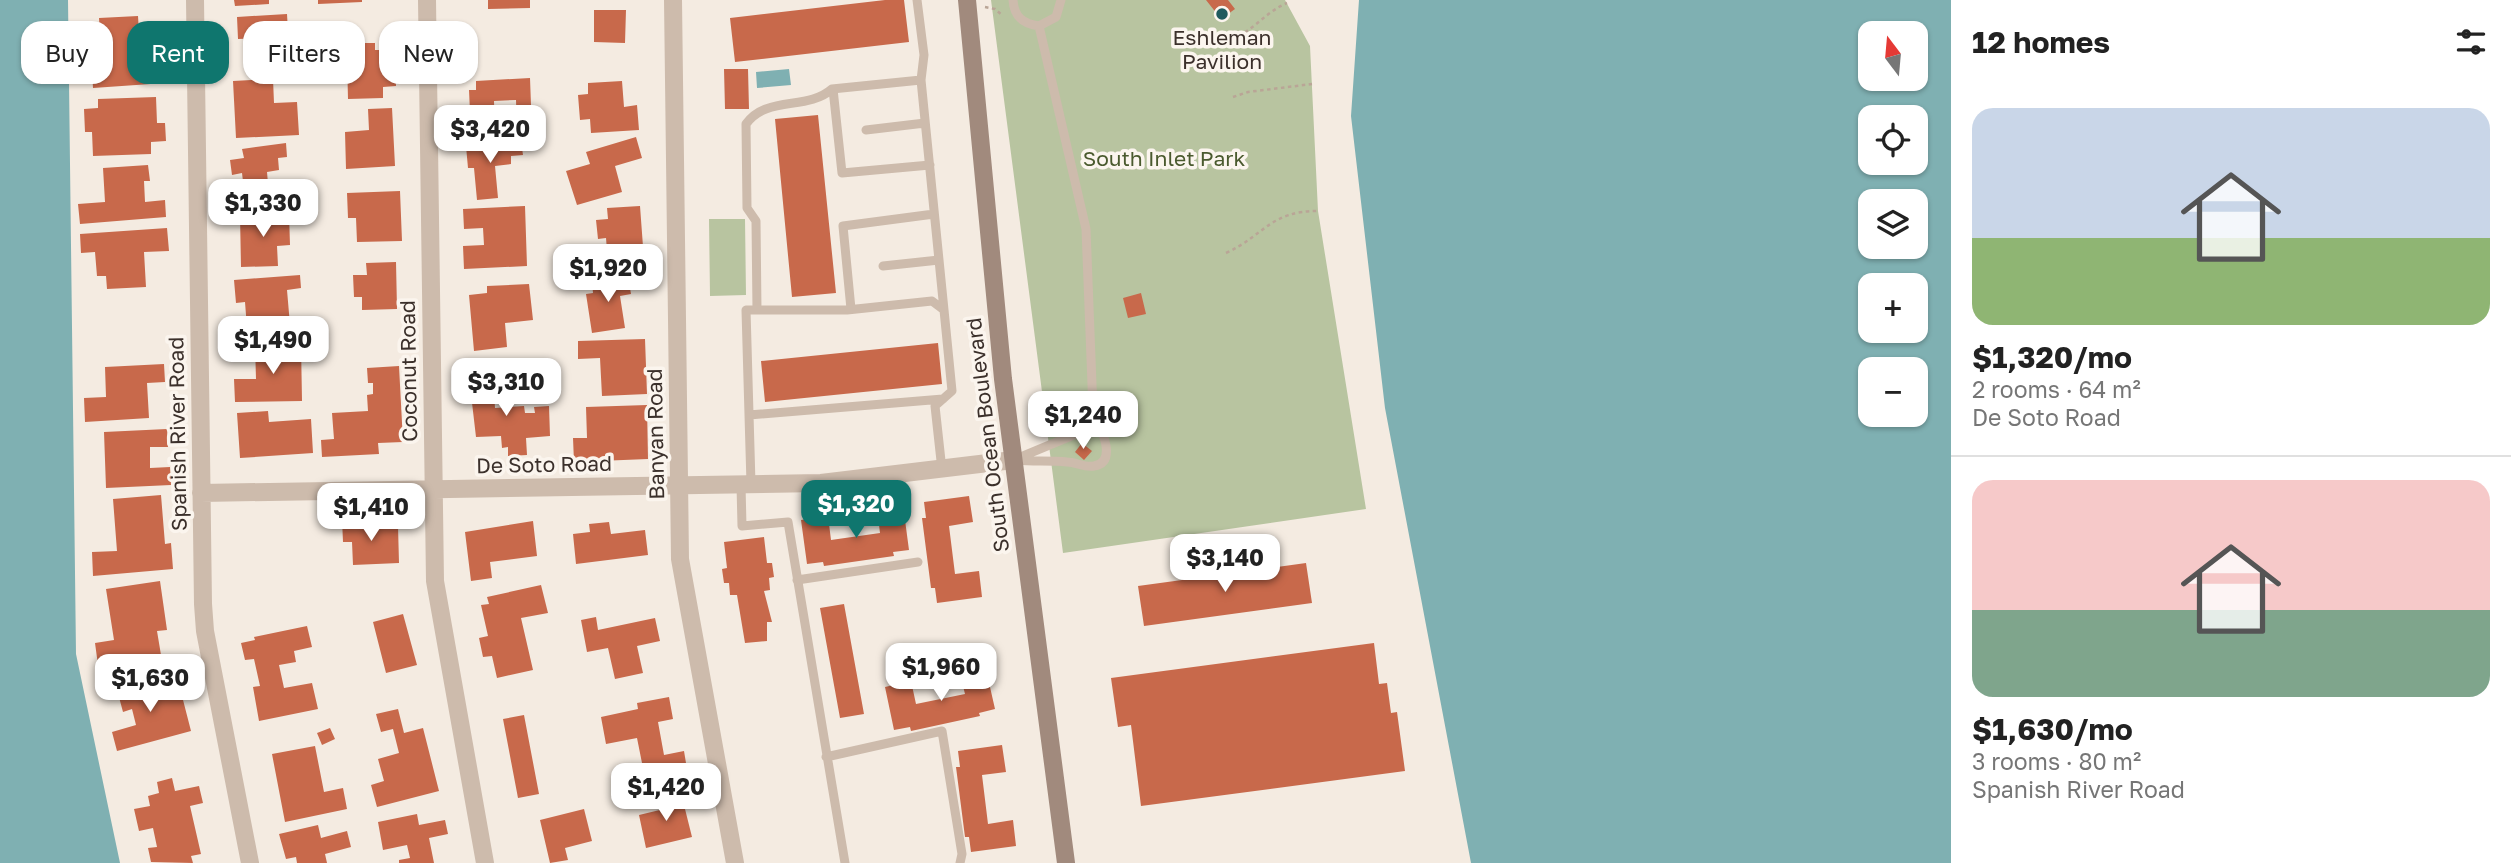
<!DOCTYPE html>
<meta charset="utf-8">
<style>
body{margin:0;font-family:"Golos Text",sans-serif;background:#f6f6f6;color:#222;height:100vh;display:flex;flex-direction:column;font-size:26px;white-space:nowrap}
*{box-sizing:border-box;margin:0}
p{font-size:23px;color:#767676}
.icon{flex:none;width:38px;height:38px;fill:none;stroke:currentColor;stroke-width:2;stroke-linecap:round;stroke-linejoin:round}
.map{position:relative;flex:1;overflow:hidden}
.drawer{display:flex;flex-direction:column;background:#fff;width:560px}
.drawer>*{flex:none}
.banner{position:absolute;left:21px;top:21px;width:665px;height:63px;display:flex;gap:14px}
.needle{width:46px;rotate:344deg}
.controls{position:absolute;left:1858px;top:21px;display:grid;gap:14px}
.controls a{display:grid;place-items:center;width:70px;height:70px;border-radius:14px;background:#fff;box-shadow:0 2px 5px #0004;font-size:35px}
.price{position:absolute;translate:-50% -60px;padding:0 16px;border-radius:14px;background:#fff;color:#222;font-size:23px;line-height:46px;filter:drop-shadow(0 2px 4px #0008)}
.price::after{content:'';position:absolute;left:50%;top:42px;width:21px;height:16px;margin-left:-10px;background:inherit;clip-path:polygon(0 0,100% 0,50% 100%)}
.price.current{background:#0f766e;color:#fff}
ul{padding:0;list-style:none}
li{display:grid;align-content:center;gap:14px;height:371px;padding:0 21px}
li+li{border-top:2px solid #e0e0e0}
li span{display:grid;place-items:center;height:217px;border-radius:21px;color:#555}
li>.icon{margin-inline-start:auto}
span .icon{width:126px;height:126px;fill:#fffc;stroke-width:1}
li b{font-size:30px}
h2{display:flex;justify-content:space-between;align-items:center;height:84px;padding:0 21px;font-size:30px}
.tag{padding:0 24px;border-radius:21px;background:#fff;box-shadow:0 2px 5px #0004;font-size:24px;line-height:63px}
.tag.current{background:#0f766e;color:#fff}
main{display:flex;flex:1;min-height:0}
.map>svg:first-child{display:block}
.green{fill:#b8c4a0}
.water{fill:#7fb0b2;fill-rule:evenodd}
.building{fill:#c8694b}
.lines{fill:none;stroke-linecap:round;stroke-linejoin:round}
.path{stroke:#b9a596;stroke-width:2.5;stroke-dasharray:3.5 3.5;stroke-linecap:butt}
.service{stroke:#cdbbac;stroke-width:9}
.minor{stroke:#cdbbac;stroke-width:18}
.secondary{stroke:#a18a7d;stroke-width:18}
.poi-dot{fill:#1f5a5e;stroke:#fbf5ee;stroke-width:2.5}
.labels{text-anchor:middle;stroke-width:7;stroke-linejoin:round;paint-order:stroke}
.poi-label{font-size:21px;fill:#3b302b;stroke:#fbf5ee}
.park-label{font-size:21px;fill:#4a5a2e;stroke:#fbf5ee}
.street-label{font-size:21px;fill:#3b302b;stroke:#fbf5ee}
</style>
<main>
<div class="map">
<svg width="1951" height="863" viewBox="0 0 1951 863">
<rect width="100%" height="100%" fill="#f4ebe1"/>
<path class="green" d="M 991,0 L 1285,0 L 1310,46 L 1318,211 L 1366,509 L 1063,553 Z
M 709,219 L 745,219 L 746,295 L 710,296 Z"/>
<path class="water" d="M 0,0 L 68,0 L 76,654 L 120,863 L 0,863 Z
M 1359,0 L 1951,0 L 1951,863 L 1471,863 L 1385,408 L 1351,116 ZM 1871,33 L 1916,33 L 1916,79 L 1871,79 ZM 1871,117 L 1916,117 L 1916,163 L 1871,163 ZM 1916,201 L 1916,247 L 1871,247 L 1871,201 ZM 1871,285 L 1916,285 L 1916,331 L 1871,331 ZM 1871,369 L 1916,369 L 1916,415 L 1871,415 Z
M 789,69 L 791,85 L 757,88 L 756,72 Z"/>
<path class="building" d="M 234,0 L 269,0 L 269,4 L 235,6 Z
M 318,0 L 362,0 L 362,2 L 318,4 Z
M 488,0 L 530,0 L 530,8 L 488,9 Z
M 885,0 L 904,0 L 909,42 L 735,62 L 730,18 Z
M 1206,0 L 1228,0 L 1235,9 L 1221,19 Z
M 594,10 L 626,10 L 625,43 L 594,42 Z
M 287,14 L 290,66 L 255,68 L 254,51 L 262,50 L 261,38 L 238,39 L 237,17 Z
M 138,16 L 141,65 L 164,63 L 165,83 L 93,88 L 91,55 L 101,54 L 99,18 Z
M 333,36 L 354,36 L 354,43 L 375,43 L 375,50 L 395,50 L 396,86 L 383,87 L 383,98 L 348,99 L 347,59 L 334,60 Z
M 724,69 L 748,69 L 749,109 L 725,109 Z
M 530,78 L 532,132 L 517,132 L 516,100 L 494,101 L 495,133 L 471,134 L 469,90 L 476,90 L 476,81 Z
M 273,79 L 274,103 L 297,102 L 299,135 L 236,138 L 233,81 Z
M 622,81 L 624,107 L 637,105 L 639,130 L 591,133 L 590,119 L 580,120 L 578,95 L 588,94 L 588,83 Z
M 156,97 L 157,123 L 165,123 L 166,141 L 151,142 L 151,154 L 93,156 L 92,132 L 85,132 L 84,109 L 98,108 L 98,99 Z
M 392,108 L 395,166 L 346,169 L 345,132 L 369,130 L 368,109 Z
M 818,115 L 836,293 L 792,297 L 775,119 Z
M 636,137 L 642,158 L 615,166 L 622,192 L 577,205 L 566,171 L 590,164 L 586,152 Z
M 521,141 L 523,155 L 511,156 L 511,164 L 495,166 L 498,198 L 477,200 L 474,168 L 468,168 L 466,146 Z
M 286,143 L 287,157 L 278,158 L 279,170 L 267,172 L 269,195 L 245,198 L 242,173 L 232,175 L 230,160 L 244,158 L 242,149 Z
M 148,165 L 150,181 L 144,181 L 145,202 L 165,200 L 166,217 L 80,224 L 78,204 L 105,202 L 103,168 Z
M 400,191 L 402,241 L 357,242 L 356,218 L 348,218 L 347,193 Z
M 525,206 L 527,266 L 464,269 L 463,246 L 484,245 L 483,228 L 464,229 L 463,209 Z
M 640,206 L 644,260 L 608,263 L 606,238 L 598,239 L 596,220 L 608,219 L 607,208 Z
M 289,214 L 290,245 L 277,246 L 278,266 L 241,267 L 240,215 Z
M 167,228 L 169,251 L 144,252 L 146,287 L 107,289 L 106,276 L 97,276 L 95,252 L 81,253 L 80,234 Z
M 396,262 L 397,309 L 362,310 L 362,297 L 354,297 L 353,275 L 367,275 L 366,263 Z
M 300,275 L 301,288 L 287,290 L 290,325 L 247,328 L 245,302 L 236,303 L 234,280 Z
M 628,276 L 631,294 L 620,296 L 625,328 L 592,333 L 586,294 L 593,293 L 592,282 Z
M 529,284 L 533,320 L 505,323 L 507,347 L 474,351 L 469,295 L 487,293 L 487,286 Z
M 1141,293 L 1146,314 L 1128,318 L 1123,298 Z
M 645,339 L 647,394 L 602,396 L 600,358 L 578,359 L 578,341 Z
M 938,343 L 942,384 L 765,402 L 761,361 Z
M 301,344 L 302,401 L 235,402 L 234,379 L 256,379 L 255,345 Z
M 164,364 L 165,382 L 147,383 L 149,418 L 85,422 L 84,398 L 106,397 L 105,367 Z
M 399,366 L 403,442 L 378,443 L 379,454 L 322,457 L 321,440 L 334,439 L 332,413 L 368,411 L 367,395 L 373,394 L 373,383 L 368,383 L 367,368 Z
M 493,376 L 495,408 L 524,406 L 525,413 L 535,413 L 534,407 L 549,406 L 550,436 L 526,438 L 527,455 L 508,456 L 508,447 L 502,448 L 501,436 L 476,437 L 469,377 Z
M 647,405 L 648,459 L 574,462 L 573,438 L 587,438 L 586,407 Z
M 268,411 L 269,422 L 311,419 L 313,453 L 240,458 L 237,413 Z
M 167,429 L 168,447 L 150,447 L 150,468 L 170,467 L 171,485 L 106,488 L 104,432 Z
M 1082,443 L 1092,451 L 1084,460 L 1075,452 Z
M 161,495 L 165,544 L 171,543 L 173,569 L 93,576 L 92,552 L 117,551 L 113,499 Z
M 969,496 L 973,522 L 949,526 L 955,574 L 979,571 L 982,597 L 937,603 L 935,588 L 931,588 L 922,518 L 926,518 L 924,502 Z
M 903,505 L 909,550 L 893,552 L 894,556 L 824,566 L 823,562 L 807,564 L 801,520 L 828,516 L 831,540 L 880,533 L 877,509 Z
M 365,518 L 366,528 L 398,526 L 399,563 L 353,565 L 352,542 L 343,542 L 342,519 Z
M 533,521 L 537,556 L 490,562 L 492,578 L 471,581 L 465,532 Z
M 609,522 L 611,534 L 645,530 L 648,555 L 576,564 L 573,534 L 590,532 L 589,524 Z
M 764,537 L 767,563 L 772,563 L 774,577 L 769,578 L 770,590 L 764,591 L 772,622 L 767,622 L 767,641 L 745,643 L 737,595 L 730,595 L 729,583 L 724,583 L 722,569 L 727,568 L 724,542 Z
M 1306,563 L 1312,603 L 1144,626 L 1138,586 Z
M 160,581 L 167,630 L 157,631 L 161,655 L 98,665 L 95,643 L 114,640 L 106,589 Z
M 541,585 L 548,613 L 521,618 L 533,670 L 497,678 L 492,656 L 483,657 L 479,638 L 488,636 L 481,605 L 489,604 L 487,597 Z
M 844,604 L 864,714 L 840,718 L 820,608 Z
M 403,614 L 417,665 L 386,673 L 373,622 Z
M 596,617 L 598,630 L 655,618 L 660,641 L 637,646 L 643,673 L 615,679 L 608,648 L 587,652 L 581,620 Z
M 307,626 L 312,647 L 294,651 L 296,662 L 279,665 L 284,688 L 312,683 L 318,709 L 259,721 L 253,687 L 260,686 L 254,659 L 245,660 L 241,643 L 255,640 L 254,637 Z
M 1374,643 L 1379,684 L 1387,683 L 1391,713 L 1397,712 L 1405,771 L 1141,806 L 1131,725 L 1118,727 L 1111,678 Z
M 985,665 L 995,709 L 979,713 L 980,716 L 911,731 L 910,727 L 894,730 L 885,687 L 911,681 L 916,704 L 965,694 L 959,670 Z
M 159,675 L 166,700 L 182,696 L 191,731 L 117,751 L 112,732 L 136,725 L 132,709 L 123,712 L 116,686 Z
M 669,697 L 673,719 L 658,722 L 664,755 L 684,751 L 687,769 L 632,780 L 628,765 L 642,763 L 637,738 L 606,744 L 601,717 L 638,709 L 637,703 Z
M 398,709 L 404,733 L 423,728 L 439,791 L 377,807 L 371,785 L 384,781 L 378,759 L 399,753 L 393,729 L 381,732 L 376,714 Z
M 524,715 L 539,794 L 518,798 L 503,719 Z
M 330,728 L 335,739 L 322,745 L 317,733 Z
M 1002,745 L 1006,772 L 982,775 L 988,824 L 1013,820 L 1016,846 L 971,852 L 969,837 L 965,837 L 956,767 L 960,767 L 958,751 Z
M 315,746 L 324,792 L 343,788 L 347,809 L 285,822 L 272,754 Z
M 172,778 L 175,791 L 199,786 L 203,803 L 190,806 L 201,854 L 191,856 L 193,863 L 151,862 L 148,848 L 157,847 L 153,828 L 139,831 L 134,809 L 150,806 L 148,796 L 159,793 L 157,782 Z
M 681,793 L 692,837 L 646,848 L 639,815 L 664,809 L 661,797 Z
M 584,809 L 592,841 L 565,848 L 568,860 L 550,863 L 540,820 Z
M 417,814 L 419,825 L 445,820 L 448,834 L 429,838 L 434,863 L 399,863 L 399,860 L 410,858 L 407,845 L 383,850 L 378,822 Z
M 318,825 L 321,838 L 347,831 L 351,847 L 325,854 L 327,863 L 297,863 L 296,857 L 286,859 L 279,834 Z"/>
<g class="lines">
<path class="path" d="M 985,7 L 995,9 L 1003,16
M 1239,36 C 1257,26 1268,11 1287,3
M 1233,97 L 1248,92 L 1312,84
M 1226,253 C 1265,235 1270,211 1318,211"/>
<path class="service" d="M 917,0 L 924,55 L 921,80
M 1013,0 C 1014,17 1023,24 1039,26 L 1056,17 L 1061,0
M 1039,26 L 1086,229 L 1093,410
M 833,89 L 842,173 L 930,165
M 866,130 L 925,123
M 883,266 L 939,260
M 851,309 L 843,226 L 934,214
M 757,310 L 756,221 L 747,208 L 746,124 C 767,95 807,111 832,89 L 921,80 L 944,310
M 1093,410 C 1098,423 1120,462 1094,466 C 1085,468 1076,462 1067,462 C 1049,460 1033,462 1013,460 L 1076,434 Z
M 749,415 L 943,399
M 751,484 L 746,310 L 847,310 L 932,301 L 944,310 L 952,391 L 935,406 L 942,470
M 741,485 L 742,526 L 788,522 L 845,863
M 797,580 L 918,562
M 826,757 L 942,731 L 962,854 L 960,863"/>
<path class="minor" d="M 195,0 L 203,604 L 205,631 L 250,863
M 427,0 L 435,581 L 485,863
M 673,0 L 680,559 L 735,863
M 201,493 L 821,483 L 1013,460"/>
<path class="secondary" d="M 967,0 L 1003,379 L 1066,863"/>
</g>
<circle class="poi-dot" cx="1222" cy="14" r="7"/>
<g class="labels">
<g class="poi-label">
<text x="1222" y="45">Eshleman<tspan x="1222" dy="24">Pavilion</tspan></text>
</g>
<g class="park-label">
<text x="1164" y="166">South Inlet Park</text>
</g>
<g class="street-label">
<text transform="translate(409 371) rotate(-91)" y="7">Coconut Road</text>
<text transform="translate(178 434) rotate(-91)" y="7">Spanish River Road</text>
<text transform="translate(656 434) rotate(-91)" y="7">Banyan Road</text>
<text transform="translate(988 435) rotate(-97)" y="7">South Ocean Boulevard</text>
<text transform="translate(544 465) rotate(-1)" y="7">De Soto Road</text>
</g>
</g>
</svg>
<div class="controls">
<a><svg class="needle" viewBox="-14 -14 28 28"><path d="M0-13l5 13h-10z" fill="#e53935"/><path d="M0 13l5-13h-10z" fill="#767676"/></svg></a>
<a><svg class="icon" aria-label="locate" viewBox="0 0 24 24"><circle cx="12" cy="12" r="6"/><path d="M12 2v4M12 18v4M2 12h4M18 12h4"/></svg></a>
<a><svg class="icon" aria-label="layers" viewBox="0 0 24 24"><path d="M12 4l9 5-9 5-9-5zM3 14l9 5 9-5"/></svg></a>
<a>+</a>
<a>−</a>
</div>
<b class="price" style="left:490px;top:165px">$3,420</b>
<b class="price" style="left:263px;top:239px">$1,330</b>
<b class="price" style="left:608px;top:304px">$1,920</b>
<b class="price" style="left:273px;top:376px">$1,490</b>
<b class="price" style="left:506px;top:418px">$3,310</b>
<b class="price" style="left:1083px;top:451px">$1,240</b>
<b class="price current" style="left:856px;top:540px">$1,320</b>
<b class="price" style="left:371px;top:543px">$1,410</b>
<b class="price" style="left:1225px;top:594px">$3,140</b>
<b class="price" style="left:941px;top:703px">$1,960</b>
<b class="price" style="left:150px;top:714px">$1,630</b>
<b class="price" style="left:666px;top:823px">$1,420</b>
<div class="banner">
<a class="tag">Buy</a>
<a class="tag current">Rent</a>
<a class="tag">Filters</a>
<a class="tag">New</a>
</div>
</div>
<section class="drawer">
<h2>12 homes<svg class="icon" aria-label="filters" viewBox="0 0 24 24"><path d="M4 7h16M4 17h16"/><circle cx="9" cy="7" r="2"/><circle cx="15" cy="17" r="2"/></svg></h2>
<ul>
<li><span style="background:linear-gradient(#c9d6e8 60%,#8fb573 0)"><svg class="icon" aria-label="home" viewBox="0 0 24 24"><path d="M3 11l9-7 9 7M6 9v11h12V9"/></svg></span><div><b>$1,320/mo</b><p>2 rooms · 64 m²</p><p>De Soto Road</p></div></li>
<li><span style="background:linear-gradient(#f6c9c9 60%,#7fa58c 0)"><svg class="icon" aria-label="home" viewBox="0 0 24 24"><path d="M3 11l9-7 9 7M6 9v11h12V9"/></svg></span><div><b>$1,630/mo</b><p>3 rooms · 80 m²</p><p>Spanish River Road</p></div></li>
</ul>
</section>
</main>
